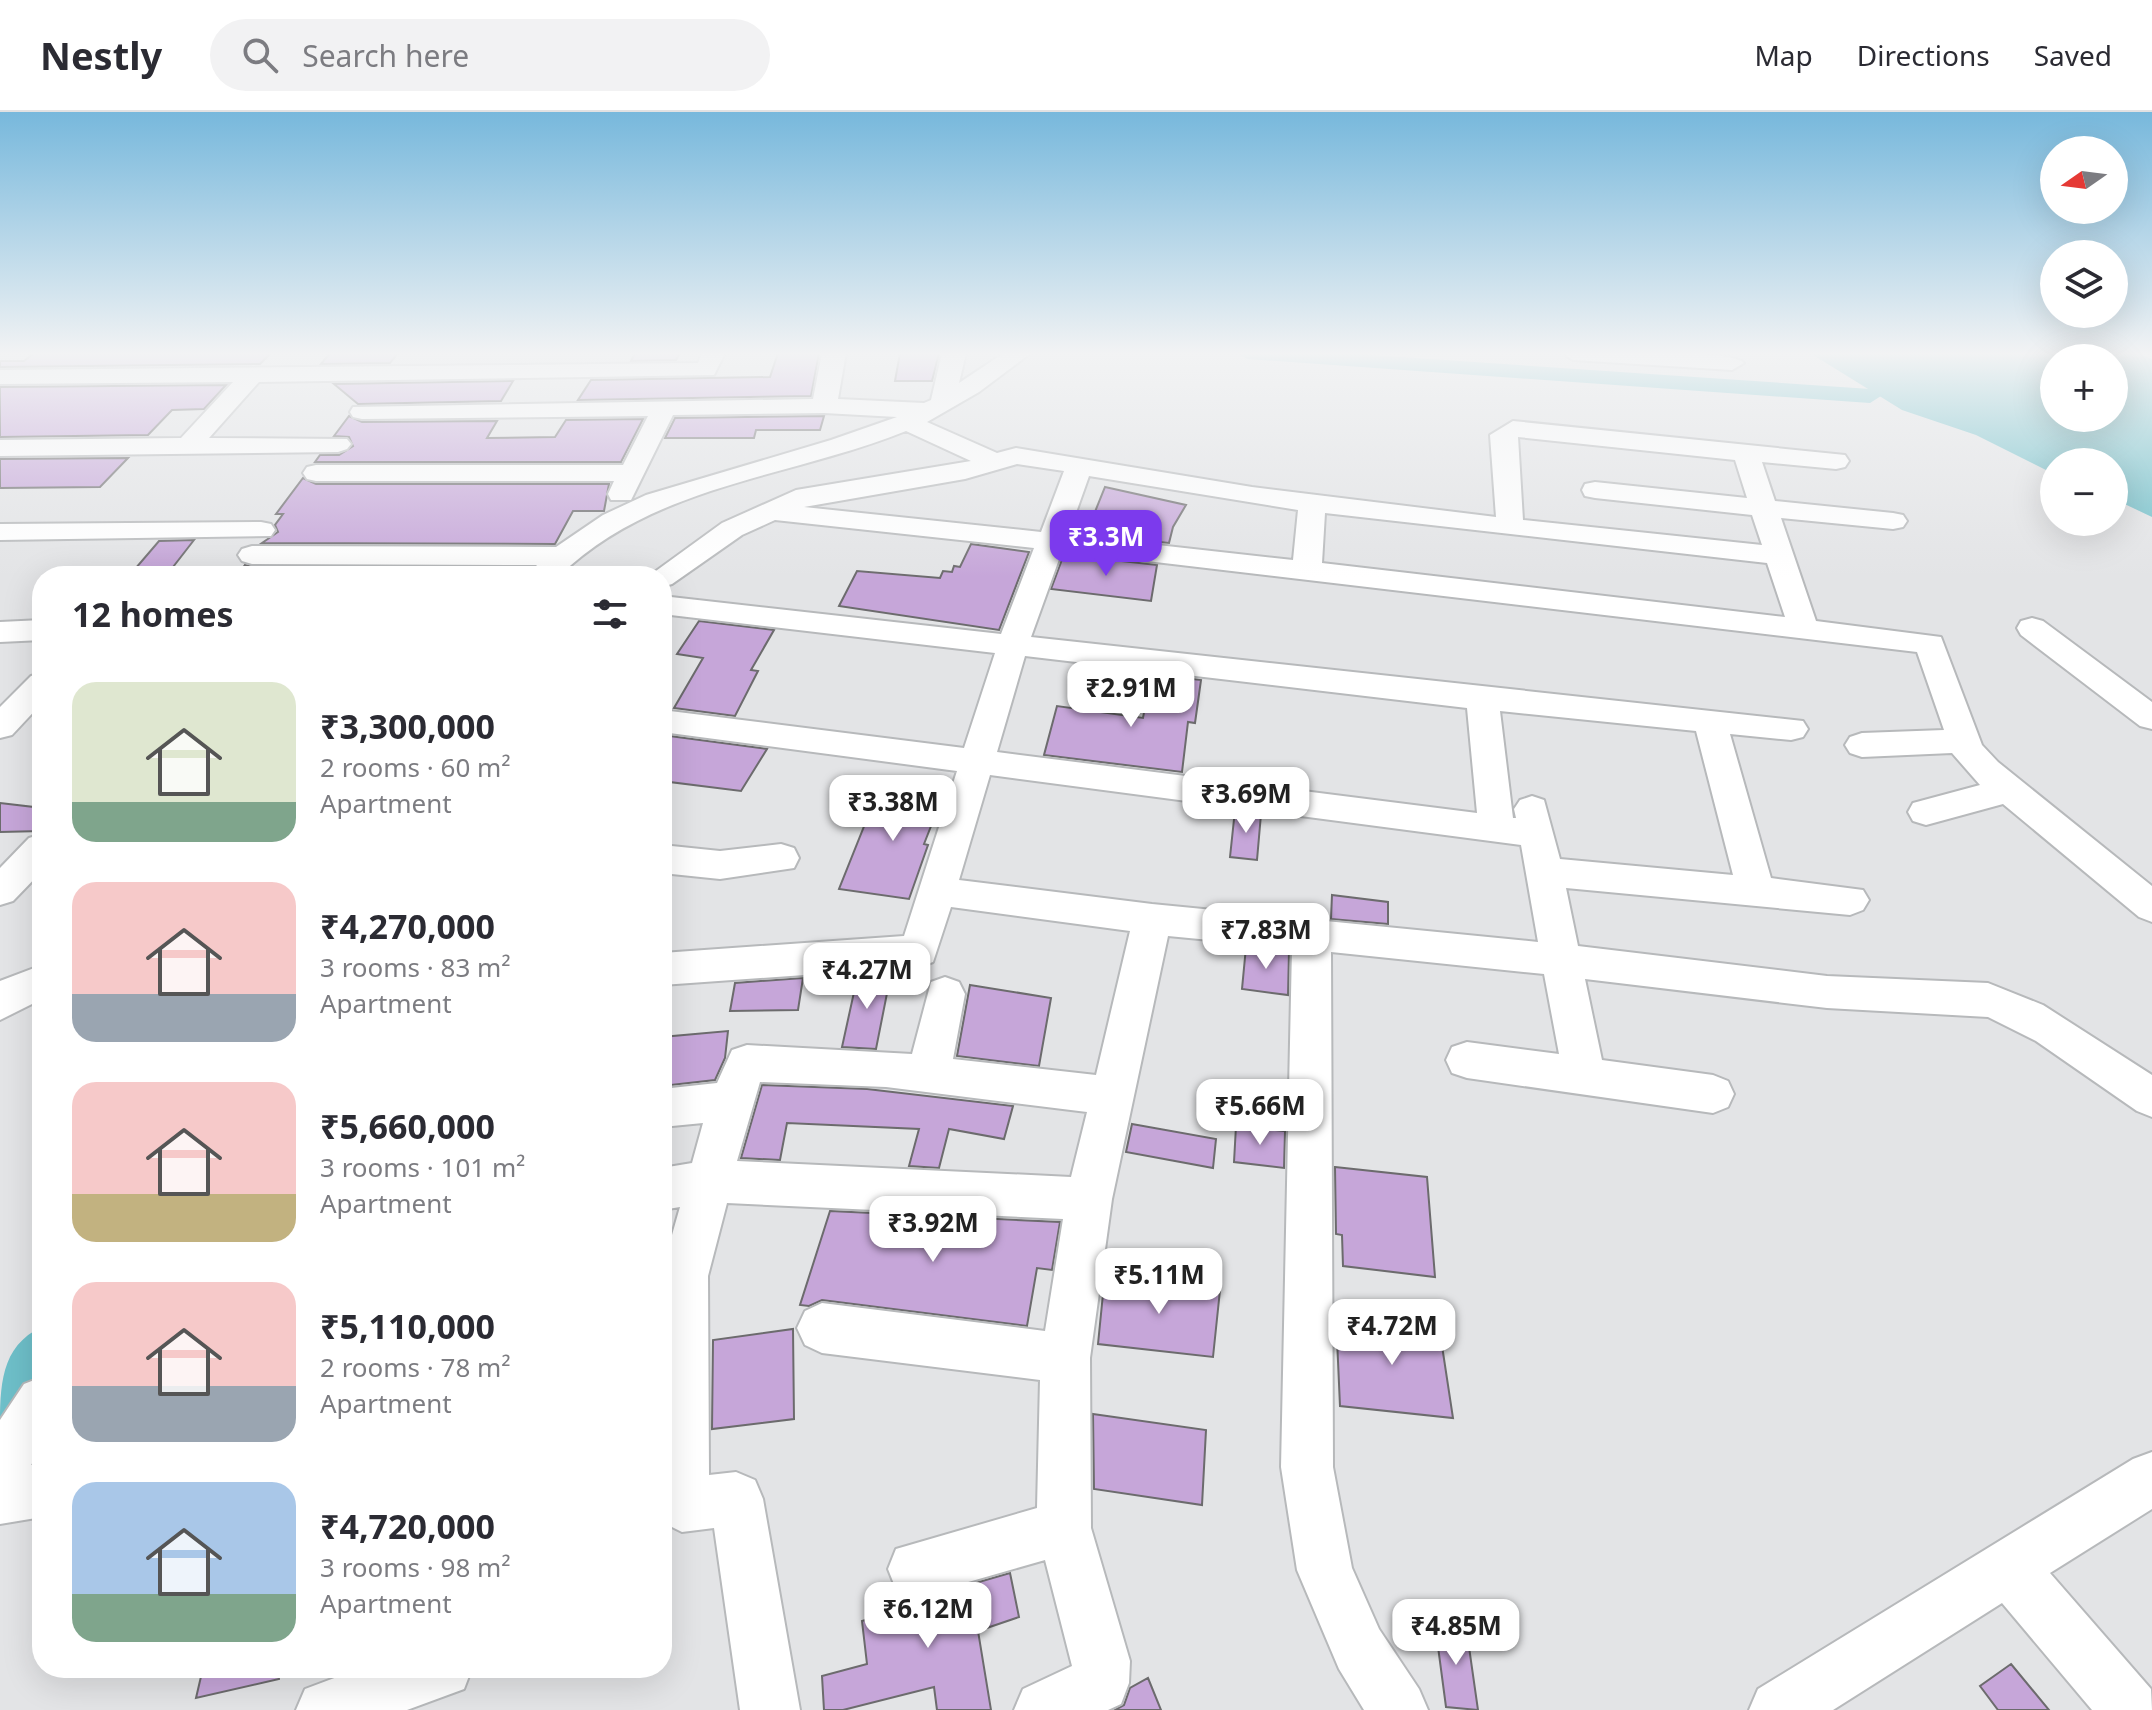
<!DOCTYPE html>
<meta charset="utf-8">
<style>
body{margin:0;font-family:"Noto Sans",sans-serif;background:#f2f2f3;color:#2b2b33;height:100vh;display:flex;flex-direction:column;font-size:30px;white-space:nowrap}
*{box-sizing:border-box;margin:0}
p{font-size:26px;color:#7c7c81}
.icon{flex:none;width:44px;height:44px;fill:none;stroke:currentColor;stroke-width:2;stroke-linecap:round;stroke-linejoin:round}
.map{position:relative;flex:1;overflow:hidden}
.details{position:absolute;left:32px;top:454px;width:640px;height:1112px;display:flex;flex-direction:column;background:#fff;border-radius:32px;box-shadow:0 8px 32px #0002}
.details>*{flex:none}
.needle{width:52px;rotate:256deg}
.fabs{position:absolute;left:2040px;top:24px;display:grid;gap:16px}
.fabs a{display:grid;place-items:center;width:88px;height:88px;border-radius:50%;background:#fff;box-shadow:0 8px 32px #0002;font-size:40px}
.price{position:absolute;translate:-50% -68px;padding:0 18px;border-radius:16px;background:#fff;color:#222;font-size:26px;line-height:52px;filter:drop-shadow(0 2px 4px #0008)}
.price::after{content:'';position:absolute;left:50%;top:48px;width:24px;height:18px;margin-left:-12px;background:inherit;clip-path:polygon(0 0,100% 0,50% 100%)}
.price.current{background:#7c3aed;color:#fff}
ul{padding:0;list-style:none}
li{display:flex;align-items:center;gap:24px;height:200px;padding:0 40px}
li span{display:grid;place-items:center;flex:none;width:224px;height:160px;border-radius:24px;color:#555}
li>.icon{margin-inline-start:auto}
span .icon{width:96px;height:96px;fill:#fffc;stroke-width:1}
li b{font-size:34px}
h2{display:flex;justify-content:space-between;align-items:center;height:96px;padding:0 40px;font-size:34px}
header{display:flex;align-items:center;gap:48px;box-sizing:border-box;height:112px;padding:0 40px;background:#fff;border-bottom:2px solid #e1e1e2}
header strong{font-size:38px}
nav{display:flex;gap:44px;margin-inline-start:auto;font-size:28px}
.search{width:560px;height:72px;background:#f2f2f3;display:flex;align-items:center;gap:20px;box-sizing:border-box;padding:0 28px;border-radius:44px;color:#7c7c81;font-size:30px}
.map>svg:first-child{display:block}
.water{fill:#6ebfc9;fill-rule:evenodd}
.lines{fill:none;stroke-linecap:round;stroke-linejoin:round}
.canal{fill:#6ebfc9;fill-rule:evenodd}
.building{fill:#c6a6d9;stroke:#6c6b6d;stroke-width:2}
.minor-casing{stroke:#b7b9bb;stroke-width:4}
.minor{fill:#fff;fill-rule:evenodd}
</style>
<header>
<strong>Nestly</strong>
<div class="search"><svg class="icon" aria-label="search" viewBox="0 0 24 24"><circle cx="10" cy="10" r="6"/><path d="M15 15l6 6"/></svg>Search here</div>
<nav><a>Map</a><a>Directions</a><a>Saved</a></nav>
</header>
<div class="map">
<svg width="2152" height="1598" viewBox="0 0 2152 1598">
<rect width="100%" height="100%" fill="#e3e4e6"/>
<path class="water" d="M 1810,241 L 2139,241 L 2152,247 L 2152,405 L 2114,387 L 2114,350 L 2054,350 L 2054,362 L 1976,323 L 1902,298 ZM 2054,246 L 2114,246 L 2114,306 L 2054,306 Z"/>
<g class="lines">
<path class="canal" d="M 1237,241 L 1342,241 L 1870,277 L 1881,284 L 1870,291 L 1247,247 Z
M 42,1215 C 42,1258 47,1298 0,1318 C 0,1275 0,1234 42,1215 Z"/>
</g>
<path class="building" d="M 34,241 L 271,241 L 260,252 L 0,255 L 0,249 L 24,249 Z
M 330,241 L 398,241 L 390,251 L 321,252 Z
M 635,241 L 680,241 L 676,248 L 631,249 Z
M 778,241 L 819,241 L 811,284 L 578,288 L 591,268 L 770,265 Z
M 900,241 L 939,241 L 932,269 L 895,269 Z
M 513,269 L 501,289 L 358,292 L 334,272 Z
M 226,273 L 204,297 L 172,298 L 148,323 L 0,325 L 0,275 Z
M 349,304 L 362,310 L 497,309 L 487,326 L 555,325 L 566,308 L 643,307 L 621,350 L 315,350 L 320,343 L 339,343 L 353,334 L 349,325 L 334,324 Z
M 824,304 L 820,318 L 756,318 L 754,326 L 665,326 L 675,306 Z
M 128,346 L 100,375 L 0,376 L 0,347 Z
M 303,366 L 316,372 L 609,372 L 604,399 L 573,399 L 555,432 L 262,431 L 278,420 L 275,413 L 283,402 L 276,402 Z
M 1105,375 L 1186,393 L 1173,415 L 1169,431 L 1086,422 Z
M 194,428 L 166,464 L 129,464 L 159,429 Z
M 971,432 L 1029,440 L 999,518 L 839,494 L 857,459 L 940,466 L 943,459 L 952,460 L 954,454 L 960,455 Z
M 1077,444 L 1157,453 L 1151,489 L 1051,477 L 1063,445 L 1076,447 Z
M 245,453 L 252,455 L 482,456 L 477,464 L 237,464 Z
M 699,509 L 774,518 L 751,558 L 758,559 L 735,604 L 674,596 L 703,546 L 677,542 Z
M 1151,562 L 1201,568 L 1195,611 L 1188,610 L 1182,660 L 1044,643 L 1057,594 L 1143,606 Z
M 662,623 L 767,637 L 741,679 L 662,669 Z
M 893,673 L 944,681 L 924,732 L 928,733 L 909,787 L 839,777 L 879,677 L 890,679 Z
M 0,691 L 42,696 L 42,719 L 0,720 Z
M 1235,698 L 1261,702 L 1257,748 L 1230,745 Z
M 1332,783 L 1388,790 L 1388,812 L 1331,807 Z
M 1246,835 L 1289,839 L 1288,883 L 1242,877 Z
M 891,861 L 876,937 L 842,935 L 858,862 Z
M 803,866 L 798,898 L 730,899 L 735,871 Z
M 970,873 L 1051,886 L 1039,954 L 957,944 Z
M 728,919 L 725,946 L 715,968 L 662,974 L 662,925 Z
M 762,973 L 867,977 L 1013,994 L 1004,1027 L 949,1017 L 939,1056 L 909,1054 L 919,1017 L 787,1011 L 780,1048 L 741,1046 Z
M 1132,1012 L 1216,1027 L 1213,1056 L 1126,1040 Z
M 1236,1014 L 1285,1019 L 1284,1056 L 1234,1050 Z
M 1335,1055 L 1427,1065 L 1435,1165 L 1343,1154 L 1342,1123 L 1336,1122 Z
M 830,1099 L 1060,1110 L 1052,1158 L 1037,1156 L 1027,1214 L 822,1188 L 809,1194 L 800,1193 Z
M 1105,1162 L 1220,1178 L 1213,1245 L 1098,1232 Z
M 1336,1204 L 1439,1214 L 1453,1306 L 1340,1294 Z
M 793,1217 L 794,1307 L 712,1317 L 713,1228 Z
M 1093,1302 L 1206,1318 L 1202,1393 L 1094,1377 Z
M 1010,1461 L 1019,1505 L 978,1519 L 991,1598 L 937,1598 L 934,1575 L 843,1598 L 824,1598 L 822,1564 L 867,1552 L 862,1509 L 928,1490 L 927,1485 Z
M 1435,1512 L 1466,1514 L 1478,1598 L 1446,1595 Z
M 2011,1552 L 2049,1598 L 1998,1598 L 1980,1574 Z
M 203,1556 L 278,1556 L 279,1567 L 196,1586 Z
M 1148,1566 L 1161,1598 L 1115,1598 L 1124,1593 L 1130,1576 Z"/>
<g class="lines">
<g class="minor-casing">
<path id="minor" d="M 702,241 L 725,241 L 714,263 L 259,270 L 209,326 L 347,327 L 351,332 L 347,337 L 338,340 L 0,344 L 0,328 L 181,326 L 233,270 L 0,272 L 0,258 L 698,251 Z
M 822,241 L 846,241 L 838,287 L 924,291 L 931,288 L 942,241 L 966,241 L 959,271 L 1004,241 L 1031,241 L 979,280 L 927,310 L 997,341 L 1016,336 L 1252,375 L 1496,405 L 1490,323 L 1513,309 L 1845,343 L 1849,349 L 1845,355 L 1836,357 L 1762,350 L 1775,389 L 1893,401 L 1903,403 L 1907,409 L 1903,415 L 1893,417 L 1781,406 L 1816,509 L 1941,525 L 1982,633 L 1998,650 L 2152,774 L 2152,810 L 2139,805 L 2003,692 L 1926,713 L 1913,709 L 1908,700 L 1913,691 L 1980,673 L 1952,641 L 1862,645 L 1850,641 L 1845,633 L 1850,625 L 1862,621 L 1944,618 L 1917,540 L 1062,439 L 1031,525 L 1803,609 L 1808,617 L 1803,625 L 1791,628 L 1730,622 L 1771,766 L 1863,778 L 1869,788 L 1863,798 L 1850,803 L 1566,776 L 1578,834 L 1827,864 L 1988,871 L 2043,893 L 2152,963 L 2152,1005 L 2137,999 L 2036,929 L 1988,905 L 1827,896 L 1585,867 L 1602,948 L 1713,963 L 1728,969 L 1734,982 L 1728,995 L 1713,1001 L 1467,966 L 1452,961 L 1446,948 L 1452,935 L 1467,930 L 1559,942 L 1544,862 L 1331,840 L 1333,1355 L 1352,1456 L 1379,1517 L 1419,1577 L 1428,1598 L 1364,1598 L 1339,1557 L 1297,1458 L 1281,1355 L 1292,836 L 1168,824 L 1112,1087 L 1090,1246 L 1091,1416 L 1130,1549 L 1129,1571 L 1121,1592 L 1108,1598 L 1014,1598 L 1023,1577 L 1072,1554 L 1045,1448 L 916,1485 L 896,1477 L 888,1457 L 896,1437 L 1037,1396 L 1040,1268 L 822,1241 L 805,1233 L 797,1216 L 805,1199 L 822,1191 L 1045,1219 L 1063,1107 L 727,1091 L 708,1164 L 709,1363 L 736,1360 L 755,1368 L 763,1387 L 800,1598 L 740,1598 L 714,1416 L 682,1420 L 662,1410 L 662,1158 L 680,1095 L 662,1098 L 662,1056 L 692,1051 L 703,1011 L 662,1015 L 662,977 L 717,971 L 732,938 L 747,933 L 912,942 L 931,870 L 945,865 L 959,870 L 965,882 L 953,947 L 1096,963 L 1130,819 L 951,795 L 933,850 L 919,855 L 662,873 L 662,841 L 904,824 L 957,659 L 662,620 L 662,598 L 964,636 L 995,541 L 662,502 L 662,484 L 1001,522 L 1034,436 L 775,408 L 742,423 L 672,472 L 662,475 L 662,464 L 649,464 L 722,411 L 796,378 L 971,349 L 906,319 C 789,366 654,372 559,464 L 527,464 L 537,453 L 252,452 L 242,449 L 238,443 L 242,437 L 252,434 L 556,435 L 603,403 L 646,383 L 831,328 L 897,305 L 824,301 L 673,303 L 634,382 L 631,388 L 611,388 L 608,382 L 614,369 L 316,369 L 307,367 L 303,361 L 307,355 L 316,353 L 623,353 L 648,304 L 362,307 L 353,305 L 350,300 L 353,295 L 813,287 ZM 1518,325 L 1735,348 L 1747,386 L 1595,370 L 1585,372 L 1582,378 L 1585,384 L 1595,386 L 1752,403 L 1762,433 L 1523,408 ZM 1017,352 L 1064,359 L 1041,420 L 804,395 L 965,367 ZM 1089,364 L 1298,398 L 1293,448 L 1068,423 ZM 1325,401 L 1767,451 L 1785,505 L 1322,451 ZM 1025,544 L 1467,596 L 1477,701 L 997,640 ZM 1500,599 L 1696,619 L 1733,763 L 1560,747 L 1544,688 L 1532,684 L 1520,688 L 1514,697 L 1516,706 L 1513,706 ZM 990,663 L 1521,733 L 1538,830 L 1152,792 L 959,768 ZM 760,970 L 886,975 L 1087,1000 L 1071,1065 L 737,1049 Z
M 1562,241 C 1589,241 1733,236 1744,251 L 1732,258 L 1573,248 Z
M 261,410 L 271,412 L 275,418 L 271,424 L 0,428 L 0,412 Z
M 2032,506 L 2043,509 L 2152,590 L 2152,617 L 2140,614 L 2021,523 L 2017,516 L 2021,509 Z
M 42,508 L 42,528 L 0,530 L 0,510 Z
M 42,561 L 42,591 L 12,623 L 0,626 L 0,595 L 31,564 Z
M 42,722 L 42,759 L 13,789 L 0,793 L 0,756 L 29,726 Z
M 781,732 L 794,736 L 799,746 L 794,756 L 720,767 L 662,761 L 662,733 L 720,739 Z
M 42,853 L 42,887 L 0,908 L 0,869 Z
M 42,1265 L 42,1336 L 31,1353 L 42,1351 L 42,1405 L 0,1412 L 0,1308 L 24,1272 Z
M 2152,1340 L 2152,1397 L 2050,1461 L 2151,1577 L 2152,1598 L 2092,1598 L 2002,1491 L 1833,1598 L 1749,1598 L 1758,1577 L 2133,1347 Z
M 361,1556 L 472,1556 L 464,1577 L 407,1598 L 296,1598 L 305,1577 Z"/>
</g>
<use href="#minor" class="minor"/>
</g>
<linearGradient id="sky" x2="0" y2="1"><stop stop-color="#77b8dc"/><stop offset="0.52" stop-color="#f2f3f4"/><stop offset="1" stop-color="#f2f3f4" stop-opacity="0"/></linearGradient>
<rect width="2152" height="465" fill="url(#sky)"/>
</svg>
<div class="fabs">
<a><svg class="needle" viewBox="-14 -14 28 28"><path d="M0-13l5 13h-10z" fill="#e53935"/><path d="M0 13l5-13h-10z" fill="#7c7c81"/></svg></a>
<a><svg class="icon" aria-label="layers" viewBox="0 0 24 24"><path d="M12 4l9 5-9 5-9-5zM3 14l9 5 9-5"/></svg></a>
<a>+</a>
<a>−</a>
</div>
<b class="price current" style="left:1106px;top:466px">₹3.3M</b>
<b class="price" style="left:1131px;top:617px">₹2.91M</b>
<b class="price" style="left:1246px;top:723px">₹3.69M</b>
<b class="price" style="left:893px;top:731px">₹3.38M</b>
<b class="price" style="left:1266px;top:859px">₹7.83M</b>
<b class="price" style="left:867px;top:899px">₹4.27M</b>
<b class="price" style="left:1260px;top:1035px">₹5.66M</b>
<b class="price" style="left:933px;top:1152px">₹3.92M</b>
<b class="price" style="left:1159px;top:1204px">₹5.11M</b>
<b class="price" style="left:1392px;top:1255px">₹4.72M</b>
<b class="price" style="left:928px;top:1538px">₹6.12M</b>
<b class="price" style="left:1456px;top:1555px">₹4.85M</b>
<section class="details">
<h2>12 homes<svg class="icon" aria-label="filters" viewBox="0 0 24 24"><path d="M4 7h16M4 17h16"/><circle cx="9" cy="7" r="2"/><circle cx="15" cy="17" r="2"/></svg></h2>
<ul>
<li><span style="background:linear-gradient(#dfe7d0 75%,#7fa58c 0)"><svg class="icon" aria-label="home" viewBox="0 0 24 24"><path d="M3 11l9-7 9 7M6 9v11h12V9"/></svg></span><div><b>₹3,300,000</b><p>2 rooms · 60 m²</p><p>Apartment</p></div></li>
<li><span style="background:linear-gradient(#f6c9c9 70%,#9aa5b1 0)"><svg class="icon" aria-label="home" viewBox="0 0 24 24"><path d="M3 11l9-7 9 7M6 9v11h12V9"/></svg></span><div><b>₹4,270,000</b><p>3 rooms · 83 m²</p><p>Apartment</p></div></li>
<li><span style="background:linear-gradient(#f6c9c9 70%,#c2b280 0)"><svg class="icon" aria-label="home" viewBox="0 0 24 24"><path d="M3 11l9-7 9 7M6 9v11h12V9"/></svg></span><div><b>₹5,660,000</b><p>3 rooms · 101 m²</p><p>Apartment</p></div></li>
<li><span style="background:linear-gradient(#f6c9c9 65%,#9aa5b1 0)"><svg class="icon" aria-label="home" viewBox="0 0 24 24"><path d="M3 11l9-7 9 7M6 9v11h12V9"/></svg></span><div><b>₹5,110,000</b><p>2 rooms · 78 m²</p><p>Apartment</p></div></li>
<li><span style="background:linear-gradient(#a9c7e8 70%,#7fa58c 0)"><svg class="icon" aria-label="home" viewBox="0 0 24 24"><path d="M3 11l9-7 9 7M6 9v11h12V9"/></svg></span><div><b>₹4,720,000</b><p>3 rooms · 98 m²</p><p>Apartment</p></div></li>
</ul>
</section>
</div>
